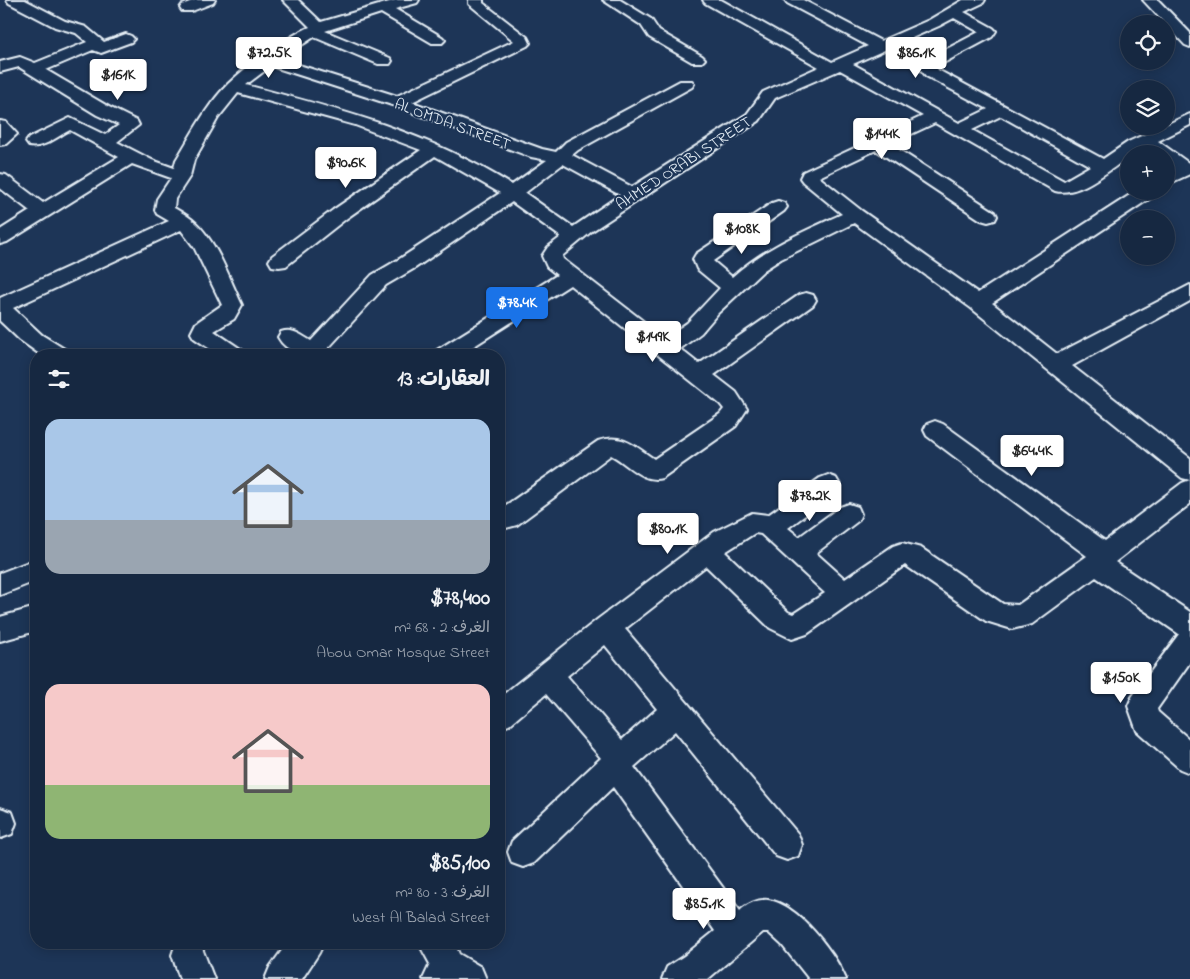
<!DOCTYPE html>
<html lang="ar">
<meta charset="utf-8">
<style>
body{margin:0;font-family:"Indie Flower","Playpen Sans Arabic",sans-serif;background:#23344c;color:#f1f3f6;direction:rtl;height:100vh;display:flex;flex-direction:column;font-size:19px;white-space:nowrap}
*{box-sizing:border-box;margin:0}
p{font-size:16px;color:#9ea6b1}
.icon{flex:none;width:28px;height:28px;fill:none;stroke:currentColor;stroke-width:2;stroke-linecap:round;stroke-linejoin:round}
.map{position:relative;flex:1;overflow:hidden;direction:ltr}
.sheet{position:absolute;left:30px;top:349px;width:475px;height:600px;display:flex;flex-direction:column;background:#162841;border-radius:20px;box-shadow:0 2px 12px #0003,0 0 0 1px #35445a;direction:rtl}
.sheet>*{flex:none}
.buttons{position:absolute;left:1120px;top:15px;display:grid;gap:10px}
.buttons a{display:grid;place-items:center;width:55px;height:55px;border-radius:50%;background:#162841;box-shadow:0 2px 12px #0003,0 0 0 1px #35445a;font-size:25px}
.price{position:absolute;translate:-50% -42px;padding:0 11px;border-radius:5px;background:#fff;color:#222;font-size:16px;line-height:32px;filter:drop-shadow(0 1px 2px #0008)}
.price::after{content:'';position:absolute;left:50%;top:30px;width:15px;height:11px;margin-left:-8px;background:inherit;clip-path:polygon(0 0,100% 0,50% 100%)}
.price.selected{background:#1a73e8;color:#fff}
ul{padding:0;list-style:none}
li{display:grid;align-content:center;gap:10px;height:265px;padding:0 15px}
li span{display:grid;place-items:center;height:155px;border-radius:15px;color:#555}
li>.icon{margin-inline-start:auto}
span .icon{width:90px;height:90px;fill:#fffc;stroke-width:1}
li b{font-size:21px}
h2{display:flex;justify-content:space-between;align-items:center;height:60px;padding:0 15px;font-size:21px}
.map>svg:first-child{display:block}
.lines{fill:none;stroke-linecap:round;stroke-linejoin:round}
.minor-casing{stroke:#e8f1f8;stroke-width:4}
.minor{fill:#1d3557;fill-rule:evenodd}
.labels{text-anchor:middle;stroke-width:4;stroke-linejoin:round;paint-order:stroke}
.far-street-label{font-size:16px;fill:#e8f1f8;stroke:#1d3557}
</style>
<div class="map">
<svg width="1190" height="979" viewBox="0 0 1190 979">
<rect width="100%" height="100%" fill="#1d3557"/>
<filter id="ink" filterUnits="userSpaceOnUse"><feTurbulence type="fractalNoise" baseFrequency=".02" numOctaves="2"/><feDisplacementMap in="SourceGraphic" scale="10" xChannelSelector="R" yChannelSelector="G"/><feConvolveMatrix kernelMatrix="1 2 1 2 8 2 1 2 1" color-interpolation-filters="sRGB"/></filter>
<g filter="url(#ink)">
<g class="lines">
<g class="minor-casing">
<path id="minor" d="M 7,0 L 25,0 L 65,21 L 86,27 L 104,42 L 126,34 L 131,36 L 134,39 L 131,42 L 101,53 L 93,50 L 46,70 L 109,107 L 137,121 L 139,125 L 117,142 L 152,160 L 174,168 L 176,160 C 192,134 206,106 228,84 C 245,67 288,36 310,27 L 283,0 L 298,0 L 321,22 L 396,0 L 419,0 L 417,3 L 395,9 L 442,37 L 445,40 L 442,43 L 432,43 L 381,13 L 325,31 L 390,58 L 392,61 L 390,64 L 378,64 L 314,37 L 280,59 L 397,96 L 514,41 L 469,4 L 469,0 L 483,0 L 483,3 L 527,37 L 530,43 L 527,46 L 412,102 L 542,149 L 556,152 L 566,142 L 680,81 L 692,81 L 694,84 L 692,87 L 578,150 L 572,155 L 632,187 L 747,114 L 763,92 L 819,67 L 705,3 L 703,0 L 721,0 L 832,62 L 868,46 L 787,3 L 785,0 L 803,0 L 881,41 L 929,20 L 963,0 L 985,0 L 983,3 L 964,12 L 993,28 L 996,31 L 992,37 L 936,67 L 938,70 L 1103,159 L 1128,142 L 1190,114 L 1190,125 L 1158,141 L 1190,164 L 1190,174 L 1166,185 L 1166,173 L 1174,168 L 1166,163 L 1166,154 L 1154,154 L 1145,147 L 1134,154 L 1129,154 L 1129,157 C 1109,170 1079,197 1055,191 L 935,123 L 890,144 L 995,212 L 997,216 L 995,220 L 988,222 L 981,220 L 876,150 L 819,177 L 862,211 L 978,293 L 1136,191 L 1158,191 L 1155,195 L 992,303 L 1057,354 L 1190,285 L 1190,301 L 1072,366 L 1190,458 L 1190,504 L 1115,562 L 1190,612 L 1190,662 L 1157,709 L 1158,712 L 1190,740 L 1190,773 L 1180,769 L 1137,731 L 1128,706 L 1132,697 L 1179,634 L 1096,577 L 1032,624 L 1012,629 L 986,621 L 905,565 L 807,634 L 792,639 L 770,628 L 706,566 L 625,629 L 798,834 L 802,845 L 798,856 L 787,860 L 776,856 L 675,731 L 634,767 L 740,911 C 747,904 758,899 768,900 C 798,904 835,953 846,979 L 809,979 L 782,945 L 768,932 L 763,932 L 708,979 L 662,979 L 667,967 L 684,956 L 715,931 L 613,787 L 534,863 L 523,867 L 512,863 L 508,852 L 512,841 L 601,758 L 546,694 L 509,725 L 499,729 L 499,698 L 598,619 L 714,532 L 752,513 L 768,515 L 820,478 L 828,475 L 836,478 L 840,485 L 836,492 L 788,528 L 799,537 L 840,507 L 849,504 L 858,507 L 861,514 L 858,521 L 816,553 L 845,579 L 893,546 L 902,543 L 921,548 L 1003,604 L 1018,605 L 1087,556 L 927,436 L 924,430 L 927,424 L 935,421 L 943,424 L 1105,541 L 1182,483 L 1190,480 L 1182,478 L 971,308 L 854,223 L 781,259 L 764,270 L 718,313 L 701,333 L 680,349 L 699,364 L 799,295 L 806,293 L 813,295 L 816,300 L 813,305 L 714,375 L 736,392 L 747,409 L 736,426 L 662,478 C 643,484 627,463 611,455 L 517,525 L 499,530 L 499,510 L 598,441 C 622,433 635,446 654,459 L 720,414 L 724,409 L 720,404 L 570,285 L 460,355 L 433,355 L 437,350 L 557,275 L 547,267 L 542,256 L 548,247 L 561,237 L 512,202 L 415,268 L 386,285 L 322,355 C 306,355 287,354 278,337 L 281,332 C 293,328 300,335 311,341 L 372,275 L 401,258 L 500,193 L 435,156 L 347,218 L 286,266 L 279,267 L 272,266 L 269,261 L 272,256 L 333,210 L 421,150 L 355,125 L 238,93 L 218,118 L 194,160 L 190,176 L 175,199 L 174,208 C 181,212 190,217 196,223 C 218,244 229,278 242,305 L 234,319 L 214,331 L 242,350 L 246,355 L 219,355 L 194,338 L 191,333 L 196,323 L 222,305 L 194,247 L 181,230 L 13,308 L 42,335 L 66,350 L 70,355 L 41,355 L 20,340 L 0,321 L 0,298 L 169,221 L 157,214 L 155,210 L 157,199 L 171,178 L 132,164 L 7,242 L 0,244 L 0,230 L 30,211 L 0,188 L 0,174 L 6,175 L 43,203 L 119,157 L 70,130 C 58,136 43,149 29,146 L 26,142 L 29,138 L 70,118 L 105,135 L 119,125 L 97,115 L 19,67 L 0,72 L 0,62 L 20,57 L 35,63 L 87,42 L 76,33 L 55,27 L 9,3 ZM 954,18 L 979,32 L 920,63 L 918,66 L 926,76 L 988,109 L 959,123 L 853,64 L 939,26 ZM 271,66 L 392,105 L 531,157 L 547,160 L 512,185 C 427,132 342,110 246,85 ZM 840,70 L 923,116 L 803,172 L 800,178 L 803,182 L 842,214 C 803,232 764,248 732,277 L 713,261 L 784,211 L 787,207 L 784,203 L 778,201 L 772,203 L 696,254 L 693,259 L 697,269 L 720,288 L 687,323 L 665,338 L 563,259 L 562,256 L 592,231 L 759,121 L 775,98 ZM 1001,116 L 1090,166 L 1064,181 L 972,130 ZM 563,164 L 620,195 L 573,227 L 525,193 ZM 755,533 L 761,534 L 825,593 L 793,614 L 788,612 L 725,552 ZM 605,645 L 657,709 L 622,740 L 567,676 Z
M 195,0 L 215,0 L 213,3 L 192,11 L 182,11 L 180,8 L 182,5 Z
M 603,0 L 620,0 L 651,19 L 659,31 L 702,56 L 705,59 L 702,62 L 692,62 L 649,37 L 641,25 Z
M 1143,0 L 1158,0 L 1190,33 L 1190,47 L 1185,45 Z
M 0,121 L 6,122 L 17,134 L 6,144 L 0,145 Z
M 36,559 L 36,581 L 0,595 L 0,573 Z
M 36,607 L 36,631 L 0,641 L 0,617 Z
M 0,808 L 12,812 L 16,823 L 12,834 L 1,838 Z
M 179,942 L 200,943 L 214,979 L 180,979 L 172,955 L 176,943 Z
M 288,942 L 324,942 L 319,953 L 302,979 L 265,979 L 270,967 Z
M 418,942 L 454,942 L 459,954 L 481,967 L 486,979 L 423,979 L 430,964 Z"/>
</g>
<use href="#minor" class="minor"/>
</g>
</g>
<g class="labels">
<g class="far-street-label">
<text transform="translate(453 123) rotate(20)" y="6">AL OMDA STREET</text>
<text transform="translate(683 162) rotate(-33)" y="6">AHMED ORABI STREET</text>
</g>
</g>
</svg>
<div class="buttons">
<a><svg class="icon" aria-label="locate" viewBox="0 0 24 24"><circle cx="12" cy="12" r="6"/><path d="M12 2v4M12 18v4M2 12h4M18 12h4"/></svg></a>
<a><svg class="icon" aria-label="layers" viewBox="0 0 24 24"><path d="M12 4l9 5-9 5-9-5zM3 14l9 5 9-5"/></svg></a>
<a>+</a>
<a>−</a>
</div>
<b class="price" style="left:269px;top:79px">$72.5K</b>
<b class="price" style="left:916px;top:79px">$86.1K</b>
<b class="price" style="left:118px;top:101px">$161K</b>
<b class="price" style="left:882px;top:160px">$144K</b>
<b class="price" style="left:346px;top:189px">$90.6K</b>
<b class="price" style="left:742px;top:255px">$108K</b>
<b class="price selected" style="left:517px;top:329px">$78.4K</b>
<b class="price" style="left:653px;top:363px">$149K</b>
<b class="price" style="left:1032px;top:477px">$64.4K</b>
<b class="price" style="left:810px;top:522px">$78.2K</b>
<b class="price" style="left:668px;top:555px">$80.1K</b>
<b class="price" style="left:1121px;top:704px">$150K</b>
<b class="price" style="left:704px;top:930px">$85.1K</b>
<section class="sheet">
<h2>العقارات: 13<svg class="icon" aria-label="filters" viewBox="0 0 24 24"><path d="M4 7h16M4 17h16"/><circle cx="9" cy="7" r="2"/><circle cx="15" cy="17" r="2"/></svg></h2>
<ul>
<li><span style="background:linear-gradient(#a9c7e8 65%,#9aa5b1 0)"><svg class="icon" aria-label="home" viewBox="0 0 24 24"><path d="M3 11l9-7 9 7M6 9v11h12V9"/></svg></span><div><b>$78,400</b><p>الغرف: 2 · 68 m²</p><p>Abou Omar Mosque Street</p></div></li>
<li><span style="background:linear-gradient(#f6c9c9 65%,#8fb573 0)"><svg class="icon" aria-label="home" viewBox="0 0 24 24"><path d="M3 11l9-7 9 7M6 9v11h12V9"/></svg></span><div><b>$85,100</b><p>الغرف: 3 · 80 m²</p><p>West Al Balad Street</p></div></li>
</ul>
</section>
</div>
